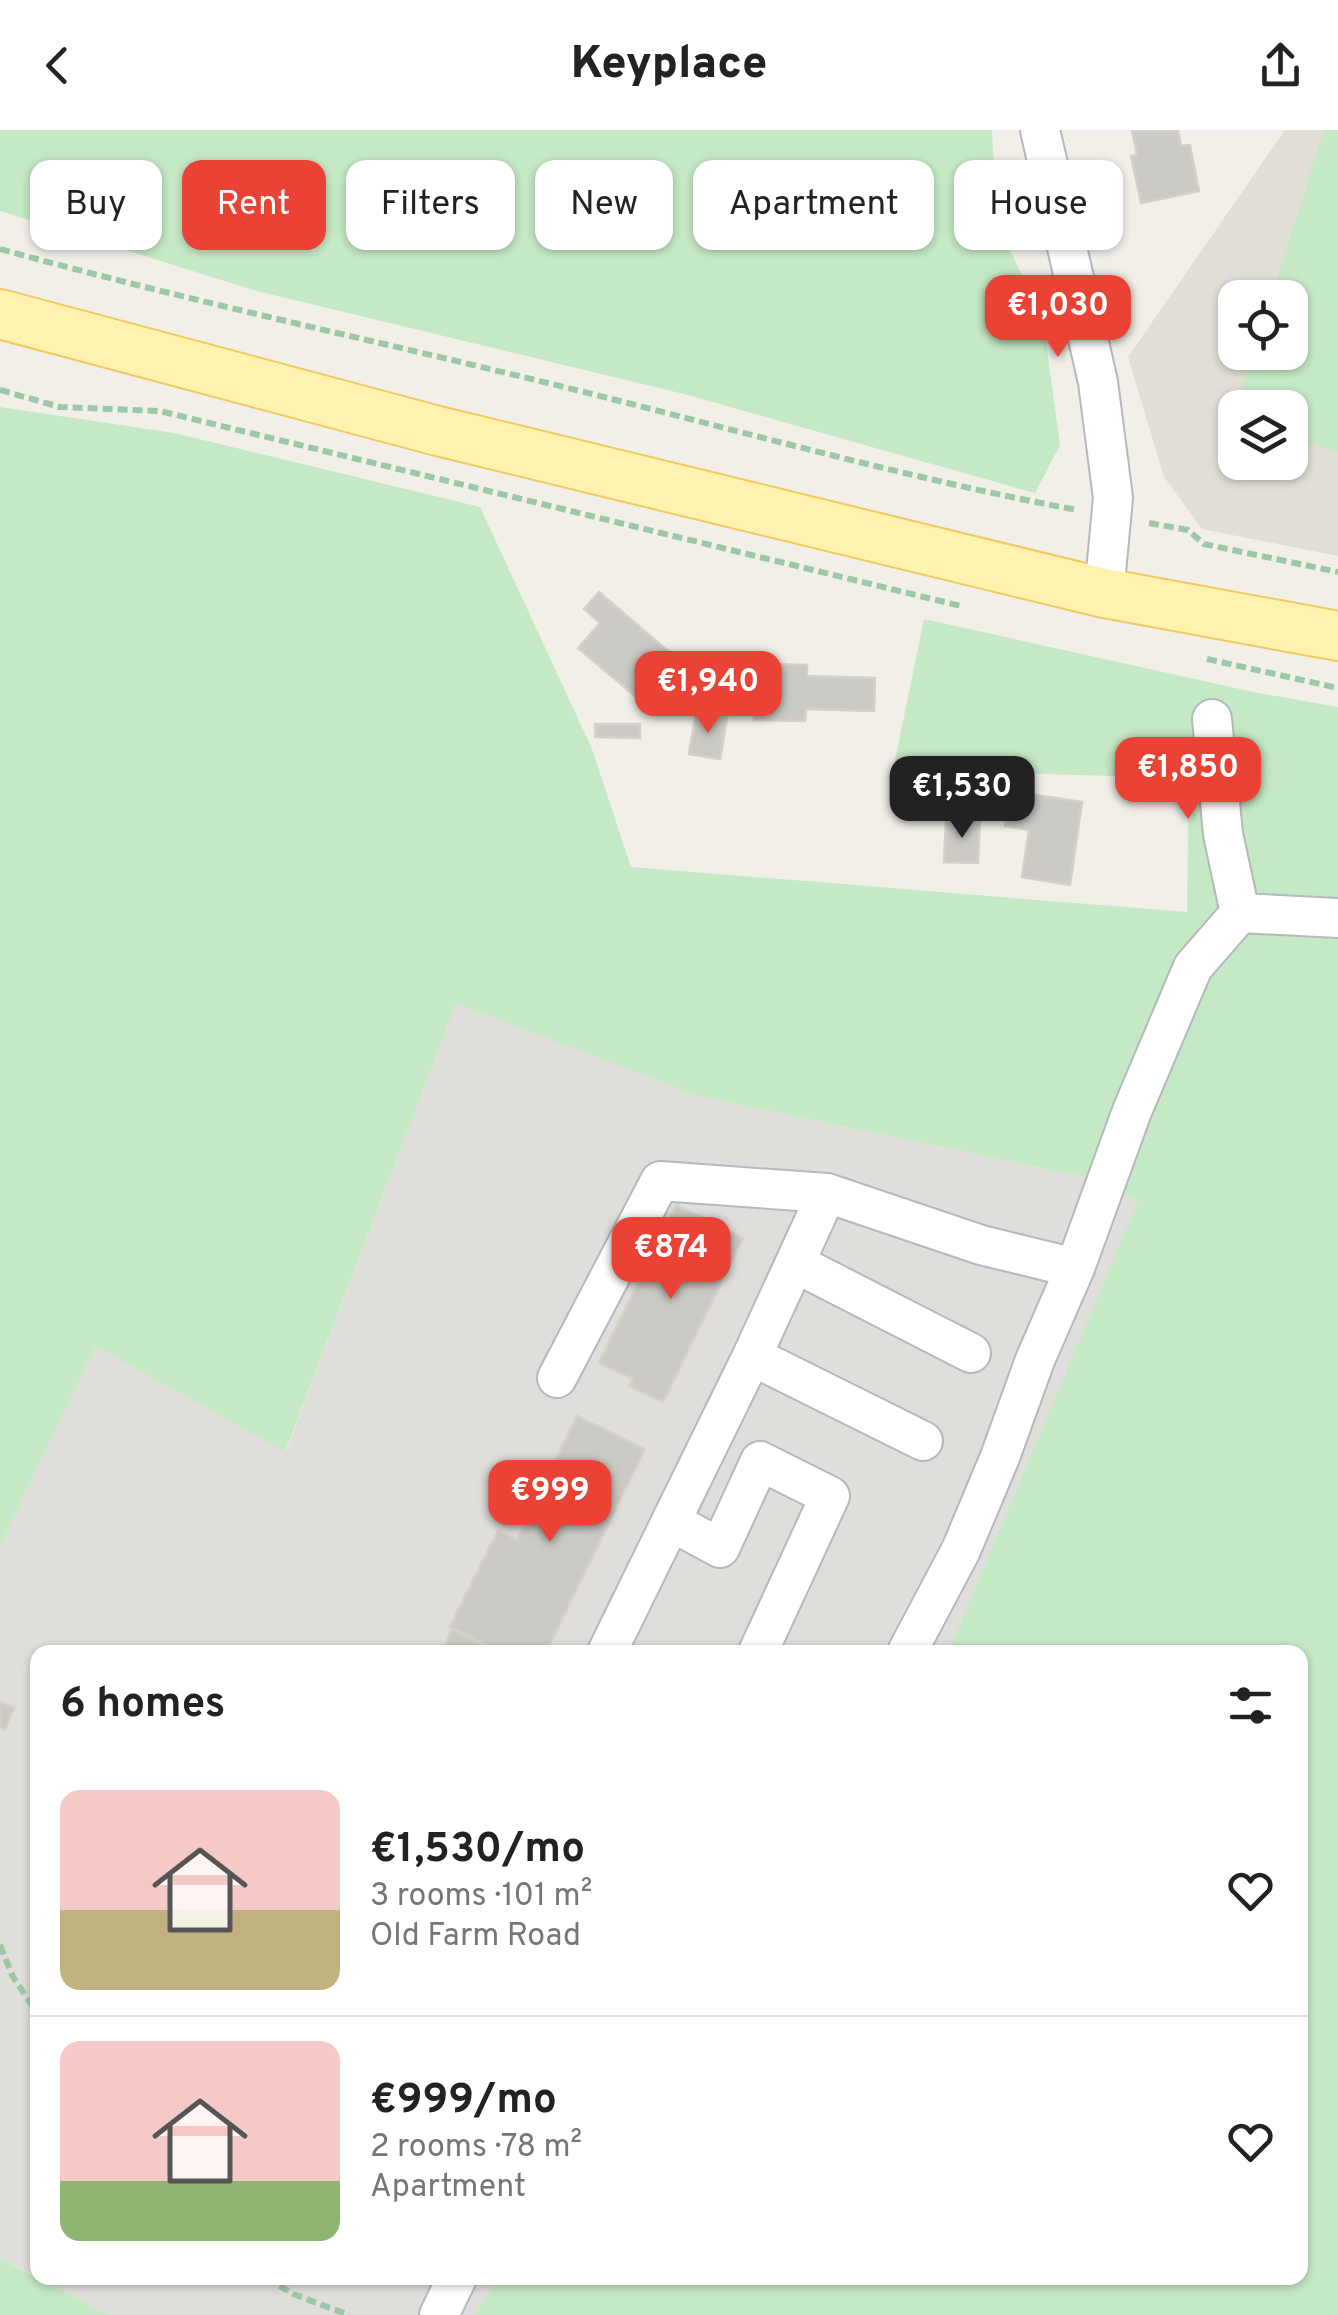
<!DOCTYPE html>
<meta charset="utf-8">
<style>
body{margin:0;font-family:Overpass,sans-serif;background:#f6f6f6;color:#222;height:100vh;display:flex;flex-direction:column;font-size:38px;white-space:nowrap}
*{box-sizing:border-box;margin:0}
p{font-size:32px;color:#767676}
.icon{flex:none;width:55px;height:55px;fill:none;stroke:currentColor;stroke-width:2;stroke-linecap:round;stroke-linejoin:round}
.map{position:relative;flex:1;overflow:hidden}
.side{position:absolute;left:30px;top:1515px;width:1278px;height:640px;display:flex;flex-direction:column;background:#fff;border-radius:20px;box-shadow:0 2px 8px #0004}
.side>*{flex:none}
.banner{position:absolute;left:30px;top:30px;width:1280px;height:90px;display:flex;gap:20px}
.controls{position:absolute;left:1218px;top:150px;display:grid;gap:20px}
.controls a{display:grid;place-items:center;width:90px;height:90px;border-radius:20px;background:#fff;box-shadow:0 2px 8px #0004;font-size:50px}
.price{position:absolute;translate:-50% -85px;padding:0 22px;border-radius:20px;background:#ea4335;color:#fff;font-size:32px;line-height:65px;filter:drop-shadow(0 2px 5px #0008)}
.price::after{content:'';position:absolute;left:50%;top:60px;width:30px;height:22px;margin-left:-15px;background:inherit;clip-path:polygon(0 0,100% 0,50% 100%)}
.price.selected{background:#222;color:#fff}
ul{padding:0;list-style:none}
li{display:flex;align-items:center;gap:30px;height:250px;padding:0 30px}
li+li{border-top:2px solid #e0e0e0}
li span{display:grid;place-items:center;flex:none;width:280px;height:200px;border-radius:20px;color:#555}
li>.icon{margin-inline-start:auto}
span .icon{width:120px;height:120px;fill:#fffc;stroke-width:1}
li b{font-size:42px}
h2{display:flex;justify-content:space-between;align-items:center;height:120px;padding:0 30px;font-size:42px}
.pill{padding:0 35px;border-radius:20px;background:#fff;box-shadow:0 2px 8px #0004;font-size:35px;line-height:90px}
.pill.selected{background:#ea4335;color:#fff}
header{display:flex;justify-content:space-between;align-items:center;height:130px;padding:0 30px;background:#fff;font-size:45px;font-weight:800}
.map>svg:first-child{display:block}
.industrial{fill:#e0deda}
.education{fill:#e1ded6;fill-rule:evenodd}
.green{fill:#c5e8c5}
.building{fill:#cccac5;stroke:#d6d1c6;stroke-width:2.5}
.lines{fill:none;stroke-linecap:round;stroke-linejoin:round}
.minor-casing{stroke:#b5b8bc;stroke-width:42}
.major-casing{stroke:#f2c960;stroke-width:52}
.path{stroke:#9cc7a9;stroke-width:6;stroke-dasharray:10 5;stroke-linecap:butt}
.minor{stroke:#fff;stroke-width:38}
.major{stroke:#fff2af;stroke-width:48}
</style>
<header><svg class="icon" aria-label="back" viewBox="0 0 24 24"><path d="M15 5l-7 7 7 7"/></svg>Keyplace<svg class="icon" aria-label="share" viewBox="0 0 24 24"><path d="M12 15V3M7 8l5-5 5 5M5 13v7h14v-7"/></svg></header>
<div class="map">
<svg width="1338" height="2185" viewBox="0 0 1338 2185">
<rect width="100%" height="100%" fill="#f1efe8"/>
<path class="industrial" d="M 456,872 L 698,966 L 1080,1046 L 1139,1071 L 948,1522 L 38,1522 L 38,2147 L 0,2128 L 0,1415 L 96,1216 L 286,1321 Z
M 38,2148 L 498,2148 L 474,2185 L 109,2185 Z"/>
<path class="education" d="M 1285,0 L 1338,0 L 1338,426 L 1202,399 L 1164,347 L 1128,227 ZM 1235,168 L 1290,168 L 1290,222 L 1235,222 ZM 1235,278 L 1290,278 L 1290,332 L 1235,332 Z"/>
<path class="green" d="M 0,0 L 992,0 L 997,92 L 1043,191 L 1060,315 L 1035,363 L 684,264 L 257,161 L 0,81 Z
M 1324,0 L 1338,0 L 1338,322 L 1290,307 L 1290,278 L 1236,277 L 1253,223 L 1290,222 L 1290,168 L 1271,167 Z
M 0,277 L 174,303 L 480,377 L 592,619 L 631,737 L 1187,782 L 1189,648 L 893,640 L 924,489 L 1258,563 L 1338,577 L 1338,2185 L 474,2185 L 498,2148 L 1300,2148 L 1300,1522 L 948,1522 L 1138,1071 L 1080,1046 L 698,966 L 456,873 L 285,1322 L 96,1216 L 0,1415 Z
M 0,2128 L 109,2185 L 0,2185 Z"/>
<path class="building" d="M 1132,0 L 1178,0 L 1181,16 L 1190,15 L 1199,61 L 1141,73 L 1131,26 L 1137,25 Z
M 599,462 L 684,535 L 660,564 L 647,553 L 635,566 L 578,518 L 600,493 L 584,479 Z
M 758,534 L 807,535 L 807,546 L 875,548 L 874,581 L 806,579 L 805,591 L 754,590 L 754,580 L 730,578 L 731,552 L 758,553 Z
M 696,583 L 727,588 L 720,629 L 689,624 Z
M 595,594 L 640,594 L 640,608 L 595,607 Z
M 1010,661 L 1082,672 L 1070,755 L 1022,747 L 1029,700 L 1005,696 Z
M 946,689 L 980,690 L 978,733 L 944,732 Z
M 676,1075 L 743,1108 L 663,1272 L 629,1256 L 633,1249 L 599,1233 Z
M 577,1286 L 645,1319 L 546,1522 L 502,1522 L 450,1497 L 498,1401 L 517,1410 Z
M 452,1500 L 487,1517 L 484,1522 L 442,1522 Z
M 0,1572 L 14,1578 L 5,1600 L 0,1597 Z"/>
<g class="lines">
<g class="minor-casing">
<path id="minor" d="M 1040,0 L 1098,252 L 1113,368 L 1104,463
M 1212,589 L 1223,704 L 1240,783
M 795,1133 L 971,1223
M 752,1226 L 923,1311
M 557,1248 L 660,1051 L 827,1063 L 981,1115 L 1075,1138
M 672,1392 L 720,1418 L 760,1331 L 830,1366 L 758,1522
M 607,1522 L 752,1226 L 827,1063
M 907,1522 L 961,1420 L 1000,1327 L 1035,1230 L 1075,1138 L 1132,981 L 1193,837 L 1240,783 L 1338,788
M 439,2185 L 457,2148"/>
</g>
<g class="major-casing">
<path id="major" d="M 0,184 L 438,301 L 1104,463 L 1338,506"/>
</g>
<path class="path" d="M 0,119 C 188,171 378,211 568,258 C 737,300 906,348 1077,380
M 0,260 L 60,277 L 160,281 L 961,476
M 1149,393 L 1188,400 L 1204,414 L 1338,442
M 1207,529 L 1338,558
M 0,1815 L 13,1847 L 38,1884
M 267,2148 L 293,2164 L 349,2185"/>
<use href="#minor" class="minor"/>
<use href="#major" class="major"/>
</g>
</svg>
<div class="controls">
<a><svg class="icon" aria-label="locate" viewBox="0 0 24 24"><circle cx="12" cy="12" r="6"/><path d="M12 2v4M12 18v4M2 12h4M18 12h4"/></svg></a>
<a><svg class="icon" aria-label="layers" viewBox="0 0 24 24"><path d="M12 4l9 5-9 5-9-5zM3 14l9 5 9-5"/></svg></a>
</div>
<b class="price" style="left:1058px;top:230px">€1,030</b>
<b class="price" style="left:708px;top:606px">€1,940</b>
<b class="price" style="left:1188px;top:692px">€1,850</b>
<b class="price selected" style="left:962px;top:711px">€1,530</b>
<b class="price" style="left:671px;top:1172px">€874</b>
<b class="price" style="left:550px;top:1415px">€999</b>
<div class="banner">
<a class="pill">Buy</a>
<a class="pill selected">Rent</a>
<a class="pill">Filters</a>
<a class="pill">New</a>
<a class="pill">Apartment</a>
<a class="pill">House</a>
</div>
<section class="side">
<h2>6 homes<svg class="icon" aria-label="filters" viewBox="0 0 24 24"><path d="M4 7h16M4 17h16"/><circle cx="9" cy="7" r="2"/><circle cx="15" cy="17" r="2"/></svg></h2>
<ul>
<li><span style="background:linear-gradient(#f6c9c9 60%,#c2b280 0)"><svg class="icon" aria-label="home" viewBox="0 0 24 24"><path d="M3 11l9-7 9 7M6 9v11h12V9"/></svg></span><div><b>€1,530/mo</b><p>3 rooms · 101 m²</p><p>Old Farm Road</p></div><svg class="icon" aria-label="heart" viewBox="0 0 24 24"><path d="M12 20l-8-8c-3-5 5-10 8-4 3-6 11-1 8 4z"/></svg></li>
<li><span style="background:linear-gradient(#f6c9c9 70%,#8fb573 0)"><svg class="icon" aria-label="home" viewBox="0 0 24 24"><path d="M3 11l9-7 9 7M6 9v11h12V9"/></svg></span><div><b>€999/mo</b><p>2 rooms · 78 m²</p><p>Apartment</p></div><svg class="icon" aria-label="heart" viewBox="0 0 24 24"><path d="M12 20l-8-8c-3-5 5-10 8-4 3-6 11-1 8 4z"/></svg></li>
</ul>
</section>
</div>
